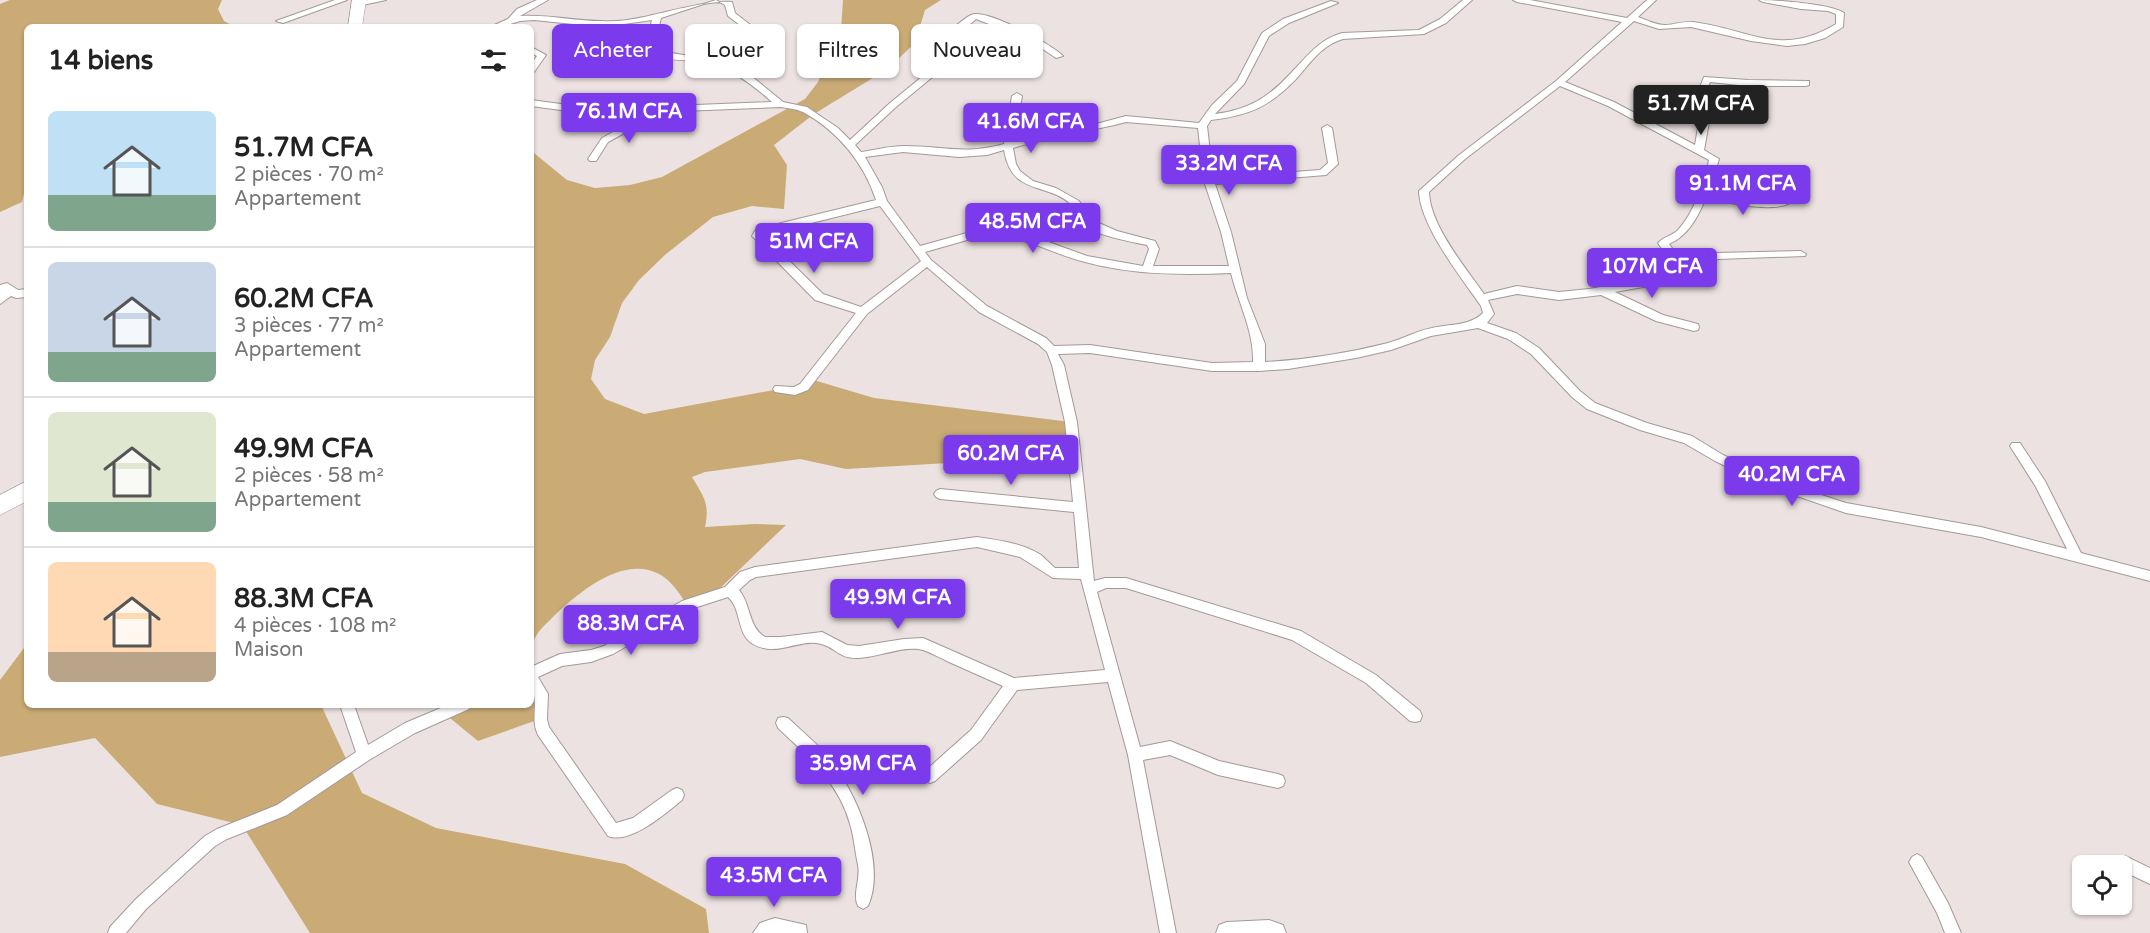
<!DOCTYPE html>
<html lang="fr">
<meta charset="utf-8">
<style>
body{margin:0;font-family:"Varela Round",sans-serif;background:#f2f2f2;color:#222;height:100vh;display:flex;flex-direction:column;font-size:22px;white-space:nowrap}
*{box-sizing:border-box;margin:0}
p{font-size:20px;color:#767676}
.icon{flex:none;width:33px;height:33px;fill:none;stroke:currentColor;stroke-width:2;stroke-linecap:round;stroke-linejoin:round}
.map{position:relative;flex:1;overflow:hidden}
.side{position:absolute;left:24px;top:24px;width:510px;height:684px;display:flex;flex-direction:column;background:#fff;border-radius:9px;box-shadow:0 2px 4px #0004}
.side>*{flex:none}
.banner{position:absolute;left:552px;top:24px;width:570px;height:54px;display:flex;gap:12px}
.tools{position:absolute;left:2072px;top:855px;display:grid;gap:12px}
.tools a{display:grid;place-items:center;width:60px;height:60px;border-radius:9px;background:#fff;box-shadow:0 2px 4px #0004;font-size:30px}
.price{position:absolute;translate:-50% -51px;padding:0 14px;border-radius:6px;background:#7c3aed;color:#fff;font-size:20px;line-height:39px;filter:drop-shadow(0 2px 3px #0008)}
.price::after{content:'';position:absolute;left:50%;top:36px;width:18px;height:14px;margin-left:-9px;background:inherit;clip-path:polygon(0 0,100% 0,50% 100%)}
.price.active{background:#222;color:#fff}
ul{padding:0;list-style:none}
li{display:flex;align-items:center;gap:18px;height:150px;padding:0 24px}
li+li{border-top:2px solid #e0e0e0}
li span{display:grid;place-items:center;flex:none;width:168px;height:120px;border-radius:9px;color:#555}
li>.icon{margin-inline-start:auto}
span .icon{width:72px;height:72px;fill:#fffc;stroke-width:1}
li b{font-size:26px}
h2{display:flex;justify-content:space-between;align-items:center;height:72px;padding:0 24px;font-size:26px}
.pill{padding:0 21px;border-radius:9px;background:#fff;box-shadow:0 2px 4px #0004;font-size:21px;line-height:54px}
.pill.active{background:#7c3aed;color:#fff}
.map>svg:first-child{display:block}
.forest{fill:#caab76}
.lines{fill:none;stroke-linecap:round;stroke-linejoin:round}
.minor-casing{stroke:#a39998;stroke-width:2}
.tertiary-casing{stroke:#a39998;stroke-width:2}
.trunk-casing{stroke:#a39998;stroke-width:1}
.minor{fill:#fff;fill-rule:evenodd}
.tertiary{fill:#fff;fill-rule:evenodd}
.trunk{fill:#fff;fill-rule:evenodd}
</style>
<div class="map">
<svg width="2150" height="933" viewBox="0 0 2150 933">
<rect width="100%" height="100%" fill="#ece2e1"/>
<path class="forest" d="M 10,0 L 222,0 L 218,9 L 224,21 L 235,27 L 27,27 L 27,181 L 22,202 L 0,212 L 0,4 Z
M 843,0 L 941,0 L 925,10 L 915,43 L 899,58 L 881,73 L 814,114 L 774,145 L 787,165 L 784,209 L 752,206 L 713,217 L 666,254 L 639,280 L 622,303 L 610,337 L 595,360 L 591,379 L 605,399 L 644,414 L 779,389 L 795,391 L 810,379 L 874,398 L 1071,422 L 1063,466 L 1016,459 L 846,469 L 800,459 L 705,472 L 692,477 C 704,497 710,504 705,527 L 755,524 L 786,525 L 714,594 L 687,605 C 679,593 672,581 659,574 C 624,555 580,591 556,614 C 545,625 532,635 531,652 L 531,494 L 534,482 L 531,474 L 531,155 L 534,153 L 567,180 L 595,188 L 630,185 L 662,177 L 805,99 L 818,82 L 841,30 Z
M 27,644 L 27,705 L 321,705 L 362,793 L 436,828 L 625,864 L 706,909 L 709,933 L 310,933 L 242,825 L 157,804 L 95,738 L 0,757 L 0,680 Z
M 531,678 L 541,694 L 540,719 L 478,741 L 445,714 L 443,705 L 531,705 Z"/>
<g class="lines">
<g class="minor-casing">
<path id="minor" d="M 335,0 L 347,0 L 283,23 L 276,21 Z
M 367,0 L 386,0 L 358,6 L 354,4 Z
M 537,0 L 548,0 L 520,16 C 548,14 574,21 602,21 C 616,22 630,20 644,17 C 667,12 709,0 732,2 L 735,13 L 762,34 C 757,50 743,56 729,64 L 755,79 L 783,102 L 807,107 L 838,128 L 850,140 L 890,103 L 940,62 L 932,49 C 939,41 962,19 971,15 C 986,8 1051,44 1063,56 L 1056,58 L 1028,39 L 976,19 L 941,49 L 949,60 L 947,65 L 896,107 L 855,145 L 861,152 C 875,150 890,146 904,146 C 942,146 965,155 1004,144 L 1012,96 L 1017,93 L 1022,96 L 1014,142 L 1052,131 L 1085,127 L 1126,116 L 1199,123 L 1212,105 L 1237,81 L 1262,33 L 1283,19 L 1331,1 L 1338,3 L 1289,23 L 1269,36 L 1244,84 L 1215,114 C 1248,110 1268,98 1291,73 C 1308,56 1318,40 1342,33 L 1419,30 L 1440,19 L 1463,0 L 1472,0 L 1446,23 L 1424,34 L 1343,39 C 1322,45 1311,62 1297,78 C 1269,107 1250,115 1211,120 L 1207,126 L 1213,178 L 1320,170 L 1328,163 L 1322,128 L 1327,125 L 1332,128 L 1338,164 L 1326,175 L 1215,184 L 1231,232 L 1247,298 L 1265,344 L 1265,362 C 1305,360 1348,353 1388,343 C 1403,339 1416,331 1432,328 C 1449,324 1470,326 1483,313 L 1481,306 C 1461,277 1420,226 1419,191 L 1459,155 L 1556,81 L 1622,22 L 1517,2 L 1513,0 L 1530,0 L 1627,18 L 1647,0 L 1656,0 L 1638,17 C 1647,20 1656,25 1665,25 C 1674,25 1683,21 1693,22 C 1749,29 1780,58 1836,24 L 1836,14 L 1828,11 L 1801,9 L 1763,2 L 1759,0 C 1776,0 1832,4 1844,13 L 1843,27 L 1825,38 L 1805,44 L 1787,46 L 1751,41 L 1691,27 L 1659,29 L 1634,21 L 1565,82 L 1614,102 L 1695,145 L 1699,122 L 1700,87 L 1704,77 L 1748,80 L 1809,81 L 1809,85 L 1806,86 L 1748,86 L 1710,82 L 1708,87 L 1709,122 L 1704,150 L 1719,159 L 1709,192 L 1754,199 L 1786,199 L 1791,202 C 1776,214 1724,202 1706,198 C 1697,218 1689,235 1669,244 L 1683,263 L 1698,263 L 1716,253 L 1801,251 L 1806,254 L 1805,256 L 1718,259 L 1704,270 L 1682,271 L 1671,282 L 1615,292 L 1663,315 L 1698,324 L 1699,327 L 1698,330 L 1694,331 L 1656,321 L 1601,295 L 1559,300 L 1517,294 L 1488,300 L 1494,314 L 1487,323 L 1516,333 L 1539,348 L 1580,391 L 1595,403 L 1647,423 L 1692,436 L 1723,455 L 1776,480 L 1846,503 L 1981,527 L 2067,549 L 2036,487 L 2010,446 L 2012,443 L 2020,443 L 2045,481 L 2081,553 L 2150,571 L 2150,581 L 1981,537 L 1846,513 L 1768,486 L 1715,461 L 1684,443 L 1640,430 L 1587,409 L 1572,397 L 1531,354 L 1508,339 L 1478,328 L 1431,336 L 1391,350 L 1356,358 L 1288,369 L 1259,371 L 1212,371 L 1090,353 L 1058,354 L 1064,365 L 1077,422 L 1094,581 L 1105,578 L 1126,578 L 1301,631 L 1376,675 L 1420,711 L 1422,716 L 1420,721 L 1415,722 L 1410,721 L 1366,683 L 1292,640 L 1126,588 L 1106,588 L 1097,592 L 1140,747 L 1170,741 L 1219,761 L 1278,774 L 1283,776 L 1285,781 L 1283,786 L 1278,788 L 1218,775 L 1170,755 L 1143,760 L 1176,933 L 1160,933 L 1128,755 L 1108,682 L 1017,690 L 981,740 L 935,781 L 930,783 L 925,781 L 923,776 L 925,771 L 971,730 L 1003,686 C 985,678 967,670 949,662 C 940,658 932,653 923,650 C 904,645 879,657 859,658 C 838,659 837,648 821,644 C 799,638 777,658 753,644 C 736,634 742,609 728,597 L 691,609 L 613,654 L 591,662 L 562,666 L 538,677 L 548,694 L 547,719 L 549,727 L 616,823 L 633,818 L 672,790 L 677,788 L 682,790 L 684,795 L 682,800 C 666,813 630,845 608,836 L 538,735 C 531,720 537,710 534,696 C 532,686 531,678 531,667 L 560,654 L 591,650 L 604,646 L 682,601 L 725,587 L 740,572 L 755,567 L 977,537 C 998,540 1022,543 1041,555 C 1046,559 1050,564 1055,568 L 1079,568 L 1074,512 L 940,499 L 936,497 L 934,494 L 936,491 L 940,489 L 1073,502 L 1065,422 L 1052,365 L 1047,352 L 1038,344 L 979,312 L 927,267 L 867,314 L 808,390 L 795,395 L 775,392 L 773,389 L 775,386 L 794,387 L 800,384 L 856,313 L 815,300 L 752,236 L 755,231 L 761,228 L 876,200 C 864,163 838,131 803,112 C 796,109 787,108 780,107 L 631,113 L 628,131 L 608,142 L 596,161 L 590,161 L 588,159 L 602,138 L 620,128 L 621,114 L 598,115 L 531,106 L 531,100 L 598,109 L 772,102 C 753,85 732,69 709,63 C 689,58 660,64 646,48 L 646,44 L 652,20 L 603,27 L 534,20 L 520,21 L 501,27 L 490,27 L 508,19 L 517,9 ZM 716,0 L 725,5 L 728,16 L 753,35 L 745,47 L 721,61 C 704,56 665,55 654,47 L 661,18 ZM 1560,86 L 1608,106 L 1709,160 C 1705,182 1693,214 1678,230 C 1672,236 1663,237 1658,243 L 1674,266 L 1663,276 L 1589,289 L 1559,292 L 1517,286 L 1484,294 C 1465,267 1430,225 1429,192 L 1465,159 ZM 1126,122 L 1198,128 L 1204,181 L 1221,232 L 1229,266 L 1153,266 L 1159,249 L 1155,241 L 1117,231 L 1092,220 L 1079,201 L 1056,188 L 1033,181 L 1020,171 L 1016,164 L 1013,148 C 1050,137 1088,132 1126,122 ZM 1004,150 C 1012,197 1046,181 1072,205 C 1078,210 1079,220 1085,225 C 1100,237 1129,241 1147,245 L 1149,249 L 1143,266 L 1087,256 L 1032,236 L 1005,229 L 974,231 L 920,246 L 887,201 L 882,187 L 865,157 L 903,152 L 959,157 L 987,155 ZM 880,206 L 921,261 L 861,307 L 823,294 L 763,235 ZM 993,235 C 1026,237 1053,254 1085,262 C 1133,275 1182,275 1231,273 C 1238,302 1254,331 1253,362 L 1212,363 L 1090,345 L 1054,346 L 1046,338 L 987,306 L 931,260 L 925,252 L 974,238 ZM 977,547 L 1020,557 L 1053,578 L 1081,579 L 1105,670 L 1014,678 L 923,638 L 904,639 L 859,646 L 847,645 L 822,632 L 781,637 L 765,637 C 748,627 751,604 739,590 L 750,580 L 756,577 Z
M 531,47 L 546,55 L 534,72 L 531,73 L 531,64 L 537,56 L 531,53 Z
M 7,283 L 18,290 L 27,289 L 27,297 L 16,298 L 11,296 L 0,304 L 0,285 Z
M 340,705 L 354,705 L 368,745 L 405,723 L 448,705 L 471,705 L 469,709 L 415,733 L 369,760 L 287,815 L 227,839 L 215,846 L 146,909 L 126,933 L 108,933 L 110,927 L 136,899 L 205,836 L 217,829 L 277,805 L 356,752 Z
M 783,717 L 788,718 C 801,731 817,743 828,757 C 856,791 887,863 868,906 L 863,909 L 858,906 C 852,894 861,879 858,865 C 855,851 854,837 850,824 C 839,783 807,755 778,728 L 776,723 L 778,718 Z
M 1917,854 L 1922,857 L 1948,903 L 1961,933 L 1945,933 L 1937,913 L 1909,862 L 1912,857 Z
M 2125,856 L 2150,868 L 2150,884 L 2121,870 L 2121,866 L 2117,864 L 2120,859 Z
M 775,918 L 806,925 L 807,933 L 753,933 L 760,923 Z"/>
</g>
<g class="tertiary-casing">
<path id="tertiary" d="M 1269,920 L 1283,925 L 1286,933 L 1216,933 L 1219,925 L 1227,922 Z"/>
</g>
<g class="trunk-casing">
<path id="trunk" d="M 352,0 L 366,0 L 362,27 L 348,27 Z
M 27,481 L 27,501 L 0,515 L 0,495 Z"/>
</g>
<use href="#minor" class="minor"/>
<use href="#tertiary" class="tertiary"/>
<use href="#trunk" class="trunk"/>
</g>
</svg>
<div class="tools">
<a><svg class="icon" aria-label="locate" viewBox="0 0 24 24"><circle cx="12" cy="12" r="6"/><path d="M12 2v4M12 18v4M2 12h4M18 12h4"/></svg></a>
</div>
<b class="price active" style="left:1701px;top:136px">51.7M CFA</b>
<b class="price" style="left:629px;top:144px">76.1M CFA</b>
<b class="price" style="left:1031px;top:154px">41.6M CFA</b>
<b class="price" style="left:1229px;top:196px">33.2M CFA</b>
<b class="price" style="left:1743px;top:216px">91.1M CFA</b>
<b class="price" style="left:1033px;top:254px">48.5M CFA</b>
<b class="price" style="left:814px;top:274px">51M CFA</b>
<b class="price" style="left:1652px;top:299px">107M CFA</b>
<b class="price" style="left:1011px;top:486px">60.2M CFA</b>
<b class="price" style="left:1792px;top:507px">40.2M CFA</b>
<b class="price" style="left:898px;top:630px">49.9M CFA</b>
<b class="price" style="left:631px;top:656px">88.3M CFA</b>
<b class="price" style="left:863px;top:796px">35.9M CFA</b>
<b class="price" style="left:774px;top:908px">43.5M CFA</b>
<div class="banner">
<a class="pill active">Acheter</a>
<a class="pill">Louer</a>
<a class="pill">Filtres</a>
<a class="pill">Nouveau</a>
</div>
<section class="side">
<h2>14 biens<svg class="icon" aria-label="filters" viewBox="0 0 24 24"><path d="M4 7h16M4 17h16"/><circle cx="9" cy="7" r="2"/><circle cx="15" cy="17" r="2"/></svg></h2>
<ul>
<li><span style="background:linear-gradient(#bfe0f5 70%,#7fa58c 0)"><svg class="icon" aria-label="home" viewBox="0 0 24 24"><path d="M3 11l9-7 9 7M6 9v11h12V9"/></svg></span><div><b>51.7M CFA</b><p>2 pièces · 70 m²</p><p>Appartement</p></div></li>
<li><span style="background:linear-gradient(#c9d6e8 75%,#7fa58c 0)"><svg class="icon" aria-label="home" viewBox="0 0 24 24"><path d="M3 11l9-7 9 7M6 9v11h12V9"/></svg></span><div><b>60.2M CFA</b><p>3 pièces · 77 m²</p><p>Appartement</p></div></li>
<li><span style="background:linear-gradient(#dfe7d0 75%,#7fa58c 0)"><svg class="icon" aria-label="home" viewBox="0 0 24 24"><path d="M3 11l9-7 9 7M6 9v11h12V9"/></svg></span><div><b>49.9M CFA</b><p>2 pièces · 58 m²</p><p>Appartement</p></div></li>
<li><span style="background:linear-gradient(#ffd9b3 75%,#b9a48a 0)"><svg class="icon" aria-label="home" viewBox="0 0 24 24"><path d="M3 11l9-7 9 7M6 9v11h12V9"/></svg></span><div><b>88.3M CFA</b><p>4 pièces · 108 m²</p><p>Maison</p></div></li>
</ul>
</section>
</div>
